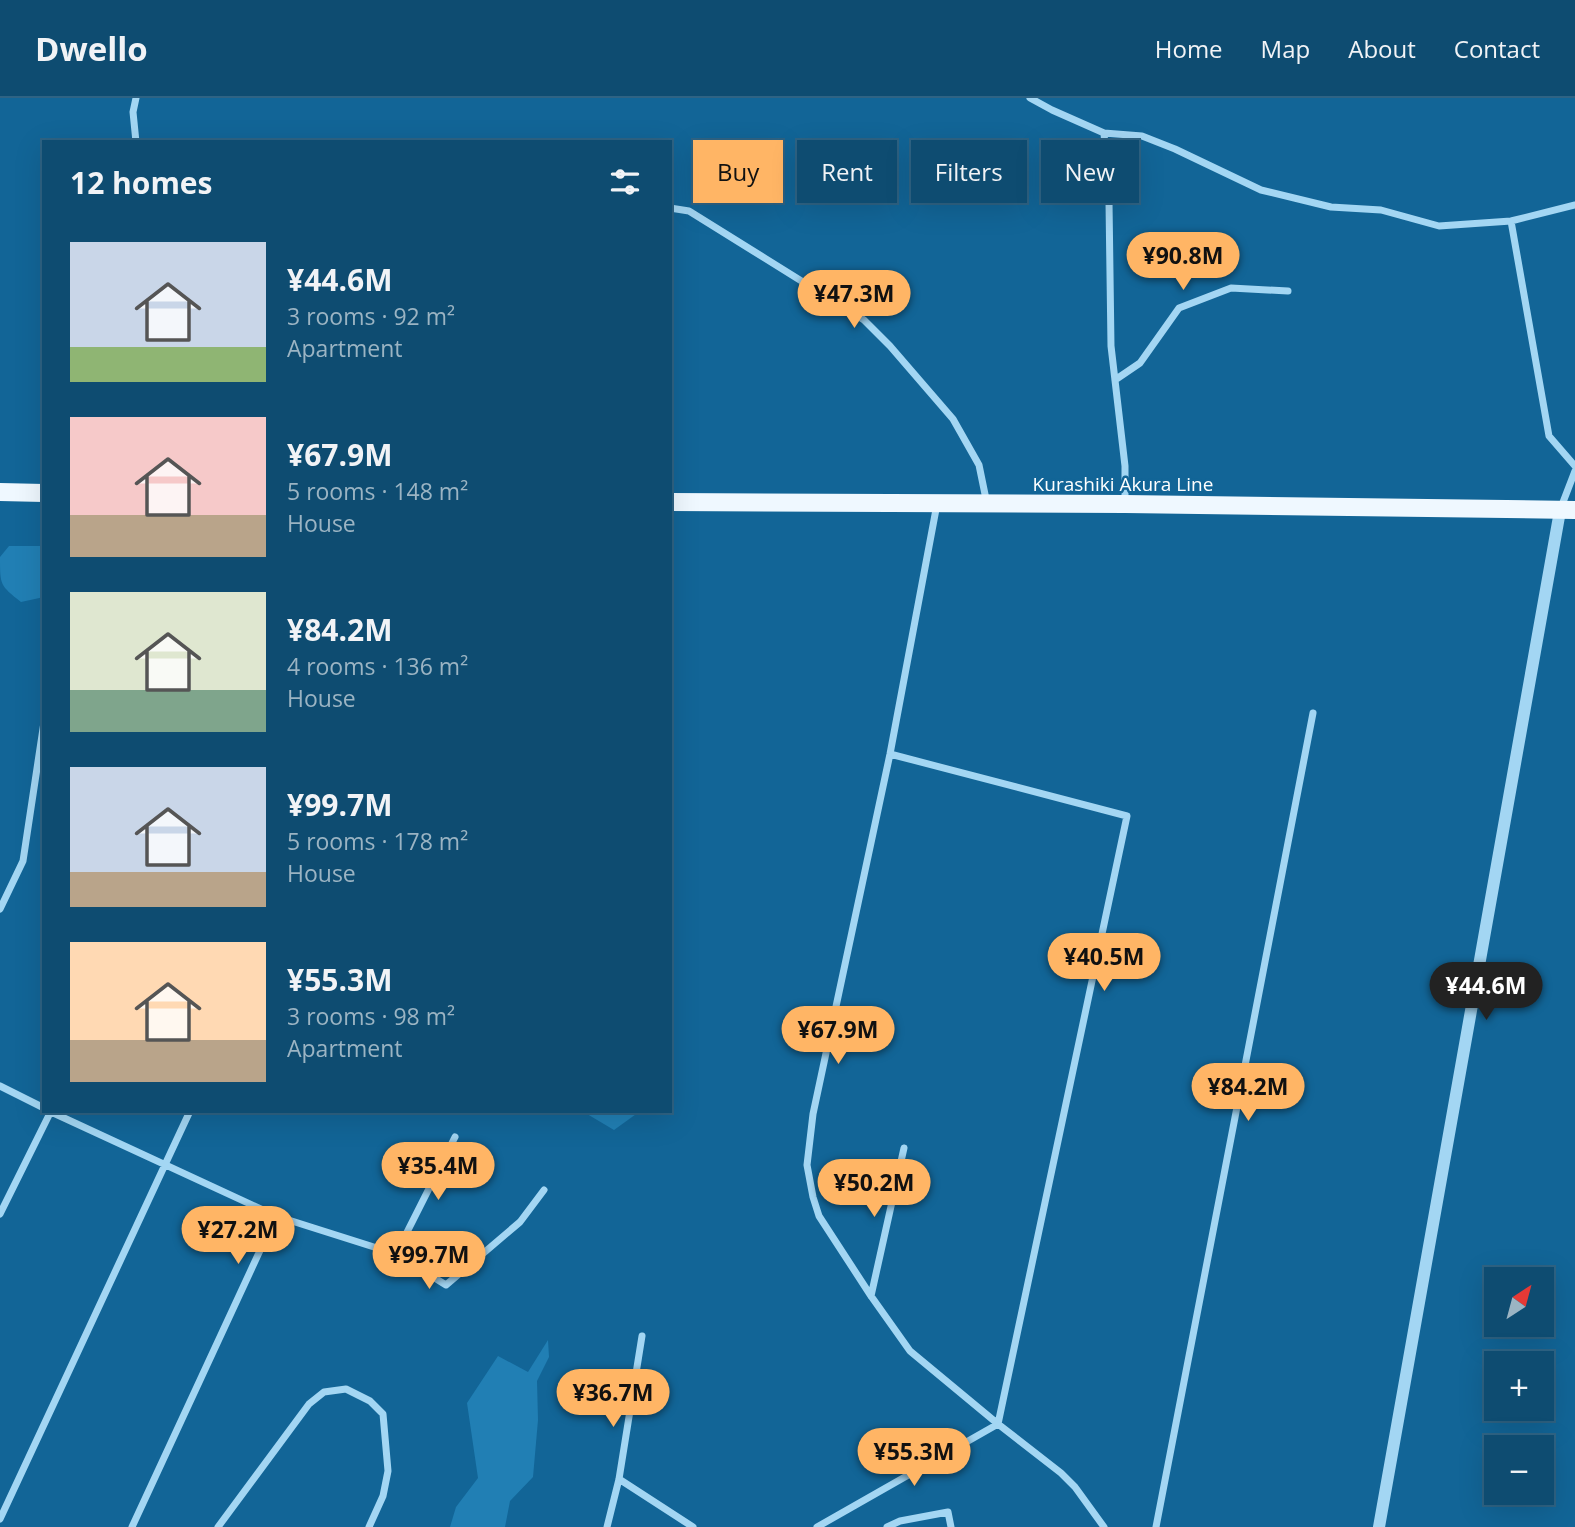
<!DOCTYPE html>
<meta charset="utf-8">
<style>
body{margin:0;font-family:"Open Sans",sans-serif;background:#1c5679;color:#f1f3f6;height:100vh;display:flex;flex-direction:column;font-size:26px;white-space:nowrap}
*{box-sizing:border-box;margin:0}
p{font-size:23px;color:#9bb4c3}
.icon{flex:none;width:38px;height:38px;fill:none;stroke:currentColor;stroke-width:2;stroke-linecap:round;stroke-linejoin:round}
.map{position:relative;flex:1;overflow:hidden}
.side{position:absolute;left:42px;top:42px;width:630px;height:973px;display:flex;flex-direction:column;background:#0e4c71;border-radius:0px;box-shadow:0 7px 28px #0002,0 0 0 2px #2e6384}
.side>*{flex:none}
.guide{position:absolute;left:693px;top:42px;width:665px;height:63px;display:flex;gap:14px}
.needle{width:46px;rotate:36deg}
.buttons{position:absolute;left:1484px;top:1169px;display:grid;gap:14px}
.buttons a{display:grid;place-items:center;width:70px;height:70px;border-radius:0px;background:#0e4c71;box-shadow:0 7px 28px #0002,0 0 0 2px #2e6384;font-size:35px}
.price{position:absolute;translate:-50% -60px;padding:0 16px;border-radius:24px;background:#ffb565;color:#111;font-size:23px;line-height:46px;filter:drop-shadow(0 2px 4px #0008)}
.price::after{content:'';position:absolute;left:50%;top:42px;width:21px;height:16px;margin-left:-10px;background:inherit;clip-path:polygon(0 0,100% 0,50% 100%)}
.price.current{background:#222;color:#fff}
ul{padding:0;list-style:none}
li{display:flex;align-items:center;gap:21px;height:175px;padding:0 28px}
li span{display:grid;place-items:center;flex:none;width:196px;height:140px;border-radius:0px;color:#555}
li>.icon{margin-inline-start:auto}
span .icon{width:84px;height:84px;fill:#fffc;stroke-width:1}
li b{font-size:30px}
h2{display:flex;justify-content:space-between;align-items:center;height:84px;padding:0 28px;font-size:30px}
.chip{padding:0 24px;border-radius:0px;background:#0e4c71;box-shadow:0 7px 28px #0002,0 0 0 2px #2e6384;font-size:24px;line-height:63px}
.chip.current{background:#ffb565;color:#111}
header{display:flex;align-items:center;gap:42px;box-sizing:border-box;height:98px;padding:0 35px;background:#0e4c71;border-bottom:2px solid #2e6384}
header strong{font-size:33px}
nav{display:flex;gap:38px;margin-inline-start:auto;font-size:24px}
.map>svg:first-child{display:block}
.green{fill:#217fb4}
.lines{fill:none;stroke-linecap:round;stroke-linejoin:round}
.minor{stroke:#a3d6f3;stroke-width:7}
.tertiary{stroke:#a3d6f3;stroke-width:12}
.primary{stroke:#eff8ff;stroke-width:18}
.labels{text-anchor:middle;stroke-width:5;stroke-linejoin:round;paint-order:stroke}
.street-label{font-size:19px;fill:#fff;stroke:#126597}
</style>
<header>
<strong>Dwello</strong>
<nav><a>Home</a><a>Map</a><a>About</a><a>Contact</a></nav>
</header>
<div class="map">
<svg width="1575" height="1429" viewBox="0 0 1575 1429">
<rect width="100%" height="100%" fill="#126597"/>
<path class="green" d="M 9,448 L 44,448 L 44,499 L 21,504 C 0,487 0,488 0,459 Z
M 582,1013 L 637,1013 L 639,1014 L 614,1032 Z
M 548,1242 L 549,1259 L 537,1283 L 538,1322 L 533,1379 L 510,1403 L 505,1429 L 450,1429 L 456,1409 L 478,1380 L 467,1305 L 498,1258 L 528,1274 Z"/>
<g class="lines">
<path class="minor" d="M 136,0 L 133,14 L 136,44
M 1030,0 L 1052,12 L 1104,35 L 1109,104 L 1111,248 L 1125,368 L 1125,406
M 1104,35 L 1142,38 L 1175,51 L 1261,92 L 1331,109 L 1381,112 L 1439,128 L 1511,123 L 1575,107
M 670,110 L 689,113 L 864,222 L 890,248 L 953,321 L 979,367 L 987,406
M 1511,123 L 1549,338 L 1575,368
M 1115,282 L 1140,265 L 1179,210 L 1231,190 L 1288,193
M 937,406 L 890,656 L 813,1016 L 807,1067 L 813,1099 L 819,1118 L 871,1198 L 910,1253 L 998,1326 L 1061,1375 L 1075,1389 L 1104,1429
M 1560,412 L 1575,373
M 0,811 L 23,763 L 44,624
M 0,988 L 44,1010
M 49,1013 L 276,1118 L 132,1429
M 0,1116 L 51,1013
M 276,1118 L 396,1156 L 446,1187 L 520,1124 L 544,1092
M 396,1156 L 455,1039
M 871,1198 L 904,1050
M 619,1381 L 693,1429
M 0,1421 L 190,1013
M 218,1429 L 309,1306 L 324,1294 L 346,1291 L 370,1303 L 383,1316 L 388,1373 L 383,1398 L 369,1429
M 607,1429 L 619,1381 L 642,1238
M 817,1429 L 998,1326 L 1127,718 L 890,656
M 887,1429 L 900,1423 L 948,1414 L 951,1429
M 1156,1429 L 1313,615"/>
<path class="tertiary" d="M 1379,1429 L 1560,413"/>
<path class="primary" d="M 0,394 L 44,395
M 670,404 L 1125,406 L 1575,412"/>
</g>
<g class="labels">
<g class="street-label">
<text x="1123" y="393">Kurashiki Akura Line</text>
</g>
</g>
</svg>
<div class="buttons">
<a><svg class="needle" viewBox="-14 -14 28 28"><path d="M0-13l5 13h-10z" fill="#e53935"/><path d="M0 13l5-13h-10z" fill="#9bb4c3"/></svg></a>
<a>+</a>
<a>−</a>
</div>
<b class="price" style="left:1183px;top:194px">¥90.8M</b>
<b class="price" style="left:854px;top:232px">¥47.3M</b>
<b class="price" style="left:1104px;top:895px">¥40.5M</b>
<b class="price current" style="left:1486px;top:924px">¥44.6M</b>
<b class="price" style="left:838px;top:968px">¥67.9M</b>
<b class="price" style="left:1248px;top:1025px">¥84.2M</b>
<b class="price" style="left:438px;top:1104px">¥35.4M</b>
<b class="price" style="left:874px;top:1121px">¥50.2M</b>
<b class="price" style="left:238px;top:1168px">¥27.2M</b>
<b class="price" style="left:429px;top:1193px">¥99.7M</b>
<b class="price" style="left:613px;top:1331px">¥36.7M</b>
<b class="price" style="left:914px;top:1390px">¥55.3M</b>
<div class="guide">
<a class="chip current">Buy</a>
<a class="chip">Rent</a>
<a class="chip">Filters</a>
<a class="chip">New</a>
</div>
<section class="side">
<h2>12 homes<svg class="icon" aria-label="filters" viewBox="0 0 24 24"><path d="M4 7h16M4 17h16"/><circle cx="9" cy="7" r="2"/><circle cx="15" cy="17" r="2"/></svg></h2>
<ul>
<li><span style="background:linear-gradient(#c9d6e8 75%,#8fb573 0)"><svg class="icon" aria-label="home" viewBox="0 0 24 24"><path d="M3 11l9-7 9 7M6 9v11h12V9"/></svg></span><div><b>¥44.6M</b><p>3 rooms · 92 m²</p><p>Apartment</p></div></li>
<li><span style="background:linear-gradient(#f6c9c9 70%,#b9a48a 0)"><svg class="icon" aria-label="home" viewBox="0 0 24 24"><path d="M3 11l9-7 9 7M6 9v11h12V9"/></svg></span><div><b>¥67.9M</b><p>5 rooms · 148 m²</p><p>House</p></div></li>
<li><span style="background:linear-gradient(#dfe7d0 70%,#7fa58c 0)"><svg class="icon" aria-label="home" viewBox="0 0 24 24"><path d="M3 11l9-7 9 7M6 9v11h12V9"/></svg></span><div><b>¥84.2M</b><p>4 rooms · 136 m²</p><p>House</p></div></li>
<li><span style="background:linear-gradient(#c9d6e8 75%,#b9a48a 0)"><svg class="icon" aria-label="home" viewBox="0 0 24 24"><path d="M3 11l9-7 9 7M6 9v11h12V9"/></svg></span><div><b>¥99.7M</b><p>5 rooms · 178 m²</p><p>House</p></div></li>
<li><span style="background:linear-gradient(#ffd9b3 70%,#b9a48a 0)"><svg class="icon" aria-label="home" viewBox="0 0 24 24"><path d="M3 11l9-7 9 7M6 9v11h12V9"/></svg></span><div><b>¥55.3M</b><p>3 rooms · 98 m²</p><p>Apartment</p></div></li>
</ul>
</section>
</div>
